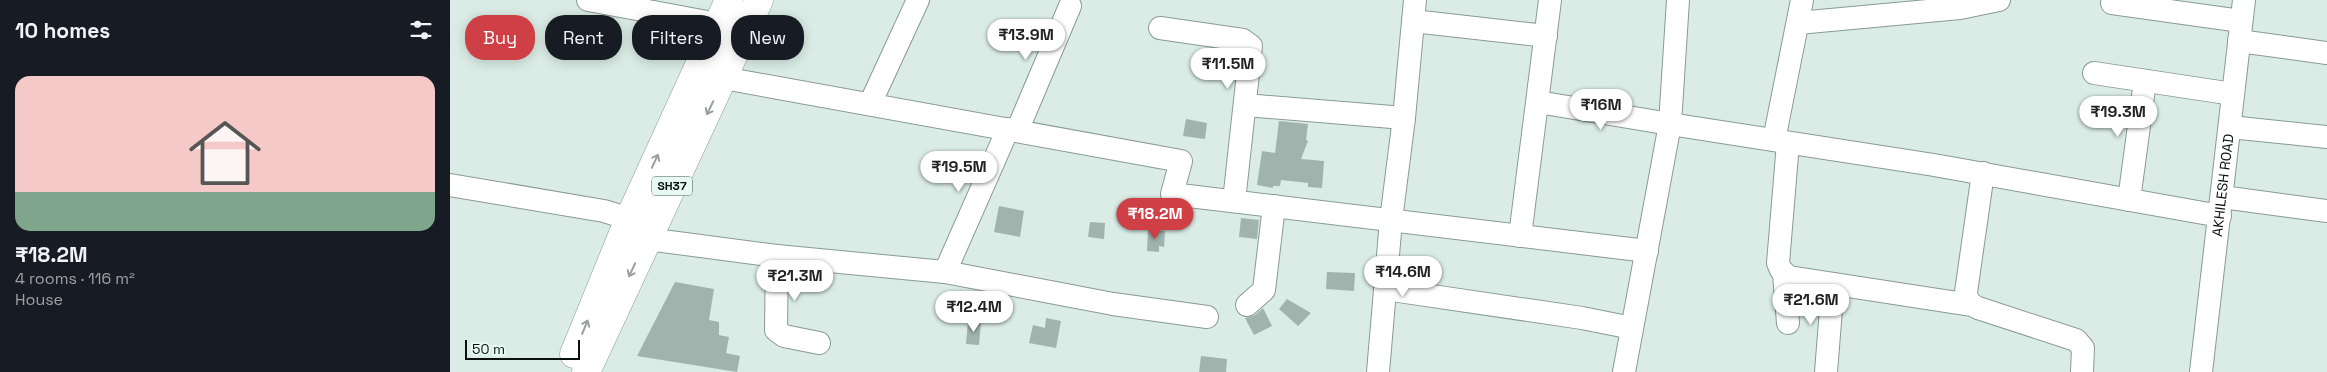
<!DOCTYPE html>
<meta charset="utf-8">
<style>
body{margin:0;font-family:"Space Grotesk",sans-serif;background:#242831;color:#f1f3f6;height:100vh;display:flex;flex-direction:column;font-size:19px;white-space:nowrap}
*{box-sizing:border-box;margin:0}
p{font-size:16px;color:#9ea1a6}
.icon{flex:none;width:28px;height:28px;fill:none;stroke:currentColor;stroke-width:2;stroke-linecap:round;stroke-linejoin:round}
.map{position:relative;flex:1;overflow:hidden}
.panel{display:flex;flex-direction:column;background:#171b24;width:450px}
.panel>*{flex:none}
.top-card{position:absolute;left:15px;top:15px;width:475px;height:45px;display:flex;gap:10px}
.scale{position:absolute;left:15px;bottom:12px;width:115px;box-sizing:border-box;padding-left:5px;border:2px solid #0a100e;border-top:0;font-size:14px;line-height:18px;white-space:nowrap;color:#0a100e;-webkit-text-stroke:4px #e7f9f3;paint-order:stroke}
.price{position:absolute;translate:-50% -42px;padding:0 11px;border-radius:18px;background:#fff;color:#222;font-size:16px;line-height:32px;filter:drop-shadow(0 1px 2px #0008)}
.price::after{content:'';position:absolute;left:50%;top:30px;width:15px;height:11px;margin-left:-8px;background:inherit;clip-path:polygon(0 0,100% 0,50% 100%)}
.price.on{background:#cf3f46;color:#fff}
ul{padding:0;list-style:none}
li{display:grid;align-content:center;gap:10px;height:265px;padding:0 15px}
li span{display:grid;place-items:center;height:155px;border-radius:15px;color:#555}
li>.icon{margin-inline-start:auto}
span .icon{width:90px;height:90px;fill:#fffc;stroke-width:1}
li b{font-size:21px}
h2{display:flex;justify-content:space-between;align-items:center;height:60px;padding:0 15px;font-size:21px}
.chip{padding:0 18px;border-radius:20px;background:#171b24;box-shadow:0 2px 12px #0003;font-size:18px;line-height:45px}
.chip.on{background:#cf3f46;color:#fff}
main{display:flex;flex:1;min-height:0}
.map>svg:first-child{display:block}
.building{fill:#a1b3ad}
.lines{fill:none;stroke-linecap:round;stroke-linejoin:round}
.minor-casing{stroke:#899a94;stroke-width:24}
.major-casing{stroke:#899a94;stroke-width:29}
.minor{stroke:#fff;stroke-width:22}
.major{stroke:#fff;stroke-width:28}
.oneway{stroke:#9d9f9f}
.labels{text-anchor:middle;stroke-width:4;stroke-linejoin:round;paint-order:stroke}
.shield{fill:#e7f9f3;stroke:#4c5653;stroke-width:1}
.shield-label{font-size:12px;font-weight:bold;fill:#0a100e}
.street-label{font-size:14px;fill:#0a100e;stroke:#e7f9f3}
</style>
<main>
<section class="panel">
<h2>10 homes<svg class="icon" aria-label="filters" viewBox="0 0 24 24"><path d="M4 7h16M4 17h16"/><circle cx="9" cy="7" r="2"/><circle cx="15" cy="17" r="2"/></svg></h2>
<ul>
<li><span style="background:linear-gradient(#f6c9c9 75%,#7fa58c 0)"><svg class="icon" aria-label="home" viewBox="0 0 24 24"><path d="M3 11l9-7 9 7M6 9v11h12V9"/></svg></span><div><b>₹18.2M</b><p>4 rooms · 116 m²</p><p>House</p></div></li>
</ul>
</section>
<div class="map">
<svg width="1877" height="372" viewBox="0 0 1877 372">
<rect width="100%" height="100%" fill="#daece5"/>
<path class="building" d="M 736,119 L 757,123 L 755,139 L 733,136 Z
M 829,121 L 858,124 L 856,140 L 858,141 L 851,159 L 874,161 L 872,188 L 858,187 L 858,183 L 831,180 L 830,186 L 823,186 L 823,188 L 807,185 L 812,151 L 825,153 Z
M 549,206 L 574,211 L 570,237 L 544,232 Z
M 791,218 L 809,220 L 807,239 L 789,237 Z
M 640,222 L 655,223 L 654,239 L 638,237 Z
M 698,229 L 715,231 L 714,247 L 709,246 L 709,252 L 697,251 Z
M 877,272 L 905,273 L 904,291 L 876,289 Z
M 225,282 L 264,289 L 259,320 L 269,322 L 269,335 L 279,337 L 276,353 L 290,356 L 287,372 L 187,356 Z
M 837,299 L 861,313 L 848,326 L 829,309 Z
M 813,308 L 822,326 L 804,335 L 795,318 L 805,315 Z
M 596,318 L 611,321 L 606,348 L 579,343 L 583,325 L 595,328 Z
M 518,321 L 531,322 L 529,345 L 516,344 Z
M 751,356 L 777,359 L 776,372 L 749,372 Z"/>
<g class="lines">
<g class="minor-casing">
<g id="minor">
<path d="M 138,0 L 268,24"/>
<path d="M 1662,3 L 1791,21"/>
<path d="M 963,21 L 1096,36"/>
<path d="M 1348,23 L 1510,8 L 1549,0"/>
<path d="M 710,28 L 793,40 L 801,46 L 784,201"/>
<path d="M 1789,41 L 1877,53"/>
<path d="M 1644,73 L 1783,94"/>
<path d="M 257,75 L 731,161 L 722,194 L 1197,251"/>
<path d="M 1088,102 L 1220,124 L 1228,0"/>
<path d="M 420,104 L 468,0"/>
<path d="M 795,105 L 954,118"/>
<path d="M 1780,127 L 1877,137"/>
<path d="M 567,131 L 620,6"/>
<path d="M 1324,140 L 1352,0"/>
<path d="M 1338,143 L 1328,263 L 1331,270 L 1339,277 L 1521,305"/>
<path d="M 1533,173 L 1516,292 C 1517,301 1520,304 1528,308 L 1626,340 L 1633,348 L 1632,372"/>
<path d="M 0,185 L 154,211 L 195,224"/>
<path d="M 1772,197 L 1877,211"/>
<path d="M 1679,200 L 1695,81"/>
<path d="M 1070,236 L 1100,0"/>
<path d="M 197,239 L 327,256 L 495,272 L 663,304 L 757,317"/>
<path d="M 327,256 L 326,330 L 334,336 L 369,343"/>
<path d="M 495,272 L 558,129"/>
<path d="M 1334,274 L 1338,323"/>
<path d="M 935,289 L 1132,318 L 1182,328"/>
<path d="M 797,305 L 814,290 L 824,206"/>
<path d="M 928,372 L 941,220 L 954,118 L 965,0"/>
<path d="M 1174,372 L 1220,124 L 1484,165 L 1770,216"/>
<path d="M 1376,372 L 1383,284"/>
<path id="s1" d="M 1751,372 L 1794,0"/>
</g>
</g>
<g class="major-casing">
<path id="major" d="M 124,354 L 179,219 L 279,0
M 136,372 L 309,0"/>
</g>
<use href="#minor" class="minor"/>
<use href="#major" class="major"/>
</g>
<defs><path id="oneway-shaft" d="M-6 0H5M1.5-3L5.5 0L1.5 3" fill="none" stroke-width="1.6" stroke-linecap="round" stroke-linejoin="round" transform="scale(1.25)"/></defs>
<g class="oneway">
<use href="#oneway-shaft" transform="translate(260 108) rotate(116)"/>
<use href="#oneway-shaft" transform="translate(205 161) rotate(-65)"/>
<use href="#oneway-shaft" transform="translate(182 270) rotate(115)"/>
<use href="#oneway-shaft" transform="translate(135 327) rotate(-68)"/>
</g>
<g class="labels">
<rect class="shield" x="202" y="176.5" width="40" height="19" rx="4"/>
<g class="shield-label">
<text x="222" y="190">SH37</text>
</g>
<g class="street-label">
<text dy="5" stroke="none"><textPath href="#s1" startOffset="188">AKHILESH ROAD</textPath></text>
</g>
</g>
</svg>
<div class="scale">50 m</div>
<b class="price" style="left:576px;top:61px">₹13.9M</b>
<b class="price" style="left:778px;top:90px">₹11.5M</b>
<b class="price" style="left:1151px;top:131px">₹16M</b>
<b class="price" style="left:1668px;top:138px">₹19.3M</b>
<b class="price" style="left:509px;top:193px">₹19.5M</b>
<b class="price on" style="left:705px;top:240px">₹18.2M</b>
<b class="price" style="left:953px;top:298px">₹14.6M</b>
<b class="price" style="left:345px;top:302px">₹21.3M</b>
<b class="price" style="left:1361px;top:326px">₹21.6M</b>
<b class="price" style="left:524px;top:333px">₹12.4M</b>
<div class="top-card">
<a class="chip on">Buy</a>
<a class="chip">Rent</a>
<a class="chip">Filters</a>
<a class="chip">New</a>
</div>
</div>
</main>
